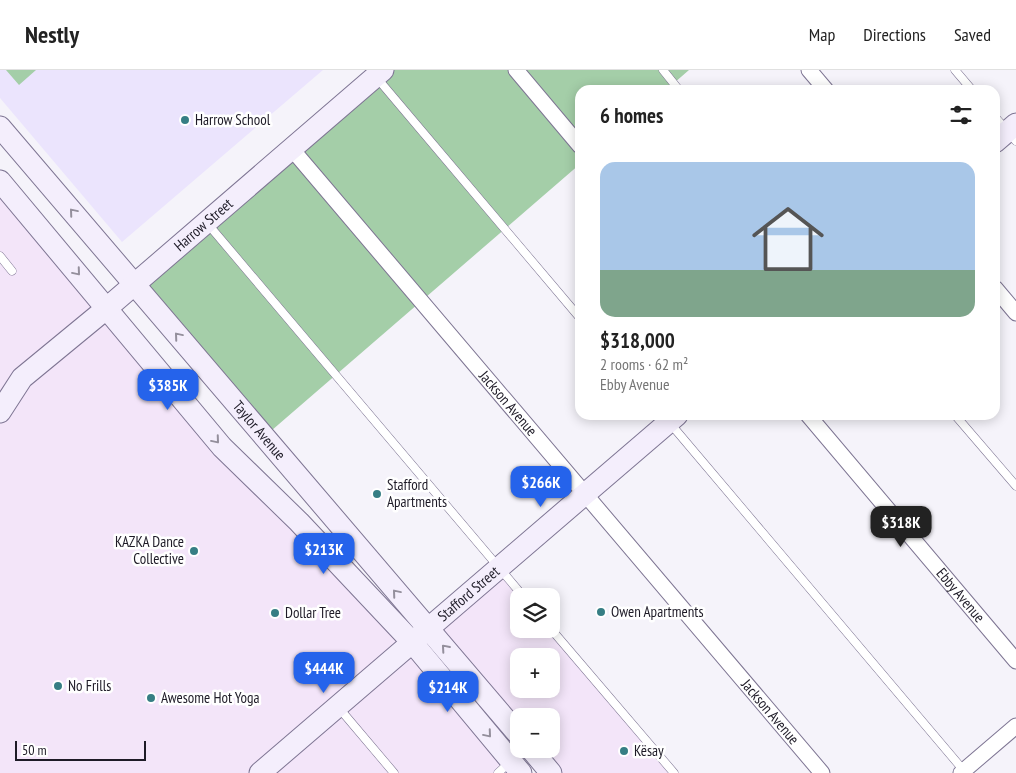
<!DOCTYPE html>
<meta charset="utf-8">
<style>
body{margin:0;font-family:"PT Sans Narrow",sans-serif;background:#f2f2f2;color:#222;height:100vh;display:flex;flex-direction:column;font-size:19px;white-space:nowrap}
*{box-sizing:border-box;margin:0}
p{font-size:16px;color:#767676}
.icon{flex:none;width:28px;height:28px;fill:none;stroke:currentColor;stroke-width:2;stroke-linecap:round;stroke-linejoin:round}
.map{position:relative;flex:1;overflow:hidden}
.panel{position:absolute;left:575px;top:15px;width:425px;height:335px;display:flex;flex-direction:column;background:#fff;border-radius:15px;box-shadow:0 2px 12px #0003}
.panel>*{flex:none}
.controls{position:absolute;left:510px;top:518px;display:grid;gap:10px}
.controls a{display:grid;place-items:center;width:50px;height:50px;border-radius:10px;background:#fff;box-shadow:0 2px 12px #0003;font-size:25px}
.scale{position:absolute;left:15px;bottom:12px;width:131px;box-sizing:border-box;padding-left:5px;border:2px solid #1e1b27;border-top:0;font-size:14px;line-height:18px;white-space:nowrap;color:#1e1b27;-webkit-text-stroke:4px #fff;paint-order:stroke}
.price{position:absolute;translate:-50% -42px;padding:0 11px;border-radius:10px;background:#2563eb;color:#fff;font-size:16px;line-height:32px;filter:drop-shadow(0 1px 2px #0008)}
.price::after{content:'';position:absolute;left:50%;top:30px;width:15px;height:11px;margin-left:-8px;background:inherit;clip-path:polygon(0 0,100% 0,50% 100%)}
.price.current{background:#222;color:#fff}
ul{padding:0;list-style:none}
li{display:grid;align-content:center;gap:10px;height:265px;padding:0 25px}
li span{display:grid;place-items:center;height:155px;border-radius:15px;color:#555}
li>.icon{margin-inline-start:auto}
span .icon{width:90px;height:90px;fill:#fffc;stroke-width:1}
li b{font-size:21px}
h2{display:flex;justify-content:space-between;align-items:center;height:60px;padding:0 25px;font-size:21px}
header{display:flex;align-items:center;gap:30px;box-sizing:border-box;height:70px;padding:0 25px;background:#fff;border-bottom:1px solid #e0e0e0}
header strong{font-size:24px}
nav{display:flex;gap:28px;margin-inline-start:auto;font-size:18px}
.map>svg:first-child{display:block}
.commercial{fill:#f3e5f9;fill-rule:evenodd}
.built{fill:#ebe4fd}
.green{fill:#a4cea8}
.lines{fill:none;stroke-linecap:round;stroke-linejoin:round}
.lane-casing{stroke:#7e7593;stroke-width:9}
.street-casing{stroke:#7e7593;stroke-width:17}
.secondary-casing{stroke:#7e7593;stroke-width:23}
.lane{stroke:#fff;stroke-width:8}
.street{stroke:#fff;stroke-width:15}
.secondary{stroke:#f4eefc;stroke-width:21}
.oneway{stroke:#948f9c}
.poi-dot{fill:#367e84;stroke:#fff;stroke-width:2}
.labels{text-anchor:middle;stroke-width:5;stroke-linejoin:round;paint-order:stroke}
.poi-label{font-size:15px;fill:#1e1b27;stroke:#fff;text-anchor:start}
.street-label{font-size:15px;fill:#1e1b27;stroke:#fff}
</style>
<header>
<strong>Nestly</strong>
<nav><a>Map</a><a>Directions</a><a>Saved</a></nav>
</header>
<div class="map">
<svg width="1016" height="703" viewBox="0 0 1016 703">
<rect width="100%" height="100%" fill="#f5f3fa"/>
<path class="commercial" d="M 0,111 L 521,703 L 0,703 Z
M 500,499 L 519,526 L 519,559 L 551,559 L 674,703 L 551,703 L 531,679 L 551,679 L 551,646 L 519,646 L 519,665 L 429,560 ZM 519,586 L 551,586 L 551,619 L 519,619 Z"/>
<path class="built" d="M 0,0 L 323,0 L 122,172 L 0,28 Z"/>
<path class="green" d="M 6,0 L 36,0 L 19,15 Z
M 383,0 L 689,0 L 666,20 L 580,20 L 580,94 L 264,367 L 134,214 Z"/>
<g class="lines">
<g class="lane-casing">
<path id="lane" d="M 663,0 L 679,20
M 955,0 L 972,20
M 377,8 L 580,248
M 995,47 L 1016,71
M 207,153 L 523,526
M 0,186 L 12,201
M 955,345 L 1016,416
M 669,352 L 965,702
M 551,559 L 674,703
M 339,638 L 394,703
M 498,703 L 510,692"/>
</g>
<g class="street-casing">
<g id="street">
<path d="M 516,0 L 580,76"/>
<path d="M 809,0 L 826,20"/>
<path id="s1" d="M 291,78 L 822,703"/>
<path d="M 995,218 L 1016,243"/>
<path id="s2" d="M 808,345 L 1016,591"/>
<path d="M 961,703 L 1016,656"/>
</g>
</g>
<g class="secondary-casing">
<g id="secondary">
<path id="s3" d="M 0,57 L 519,665"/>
<path d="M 995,72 L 1016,54"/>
<path d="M 0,111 L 222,377 L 299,452 L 412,572 L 521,703"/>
<path id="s4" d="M 0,342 L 22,308 L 107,238 L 383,0"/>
<path d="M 531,679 L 551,703"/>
<path id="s5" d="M 260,703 L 677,345"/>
</g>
</g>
<use href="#lane" class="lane"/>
<use href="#street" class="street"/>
<use href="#secondary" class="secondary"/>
</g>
<defs><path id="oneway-chevron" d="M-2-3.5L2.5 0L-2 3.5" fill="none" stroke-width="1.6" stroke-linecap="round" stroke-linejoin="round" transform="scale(1.25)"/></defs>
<g class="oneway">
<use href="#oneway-chevron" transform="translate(73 142) rotate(-130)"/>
<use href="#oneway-chevron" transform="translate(77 202) rotate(50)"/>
<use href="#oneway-chevron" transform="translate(178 266) rotate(-130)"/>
<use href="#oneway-chevron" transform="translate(216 370) rotate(50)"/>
<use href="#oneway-chevron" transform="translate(396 523) rotate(-130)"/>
<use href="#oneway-chevron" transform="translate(445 578) rotate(-131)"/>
<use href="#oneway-chevron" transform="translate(488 664) rotate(50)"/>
</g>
<g class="poi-dot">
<circle cx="185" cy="50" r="5"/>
<circle cx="377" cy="424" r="5"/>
<circle cx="194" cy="481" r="5"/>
<circle cx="601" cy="542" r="5"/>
<circle cx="275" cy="543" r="5"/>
<circle cx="58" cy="616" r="5"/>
<circle cx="151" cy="628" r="5"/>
<circle cx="624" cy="681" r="5"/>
</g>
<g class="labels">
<g class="poi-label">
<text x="195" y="55">Harrow School</text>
<text x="387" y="420">Stafford<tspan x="387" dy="17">Apartments</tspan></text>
<text x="184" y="477" text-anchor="end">KAZKA Dance<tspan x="184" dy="17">Collective</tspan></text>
<text x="611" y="547">Owen Apartments</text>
<text x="285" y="548">Dollar Tree</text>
<text x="68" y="621">No Frills</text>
<text x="161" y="633">Awesome Hot Yoga</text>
<text x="634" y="686">Kësay</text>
</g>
<g class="street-label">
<text dy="5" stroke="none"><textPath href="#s4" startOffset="278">Harrow Street</textPath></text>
<text dy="5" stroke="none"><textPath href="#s1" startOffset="335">Jackson Avenue</textPath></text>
<text dy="5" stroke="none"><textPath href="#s3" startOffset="399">Taylor Avenue</textPath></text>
<text dy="5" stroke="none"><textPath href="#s5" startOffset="275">Stafford Street</textPath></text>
<text dy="5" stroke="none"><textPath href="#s2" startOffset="236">Ebby Avenue</textPath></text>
<text dy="5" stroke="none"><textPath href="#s1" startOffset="740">Jackson Avenue</textPath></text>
</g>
</g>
</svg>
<div class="controls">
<a><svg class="icon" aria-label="layers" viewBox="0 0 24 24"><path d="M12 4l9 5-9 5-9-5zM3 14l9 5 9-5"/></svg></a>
<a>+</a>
<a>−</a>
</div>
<div class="scale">50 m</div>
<b class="price" style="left:168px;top:341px">$385K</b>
<b class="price" style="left:541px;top:438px">$266K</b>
<b class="price current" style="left:901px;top:478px">$318K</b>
<b class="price" style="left:324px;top:505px">$213K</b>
<b class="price" style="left:324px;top:624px">$444K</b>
<b class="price" style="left:448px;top:643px">$214K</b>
<section class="panel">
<h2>6 homes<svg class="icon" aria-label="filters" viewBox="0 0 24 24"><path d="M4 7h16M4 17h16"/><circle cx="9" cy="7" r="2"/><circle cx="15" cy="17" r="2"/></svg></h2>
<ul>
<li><span style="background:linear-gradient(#a9c7e8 70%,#7fa58c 0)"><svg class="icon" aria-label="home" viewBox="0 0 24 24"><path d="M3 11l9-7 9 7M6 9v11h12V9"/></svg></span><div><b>$318,000</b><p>2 rooms · 62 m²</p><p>Ebby Avenue</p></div></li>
</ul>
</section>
</div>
